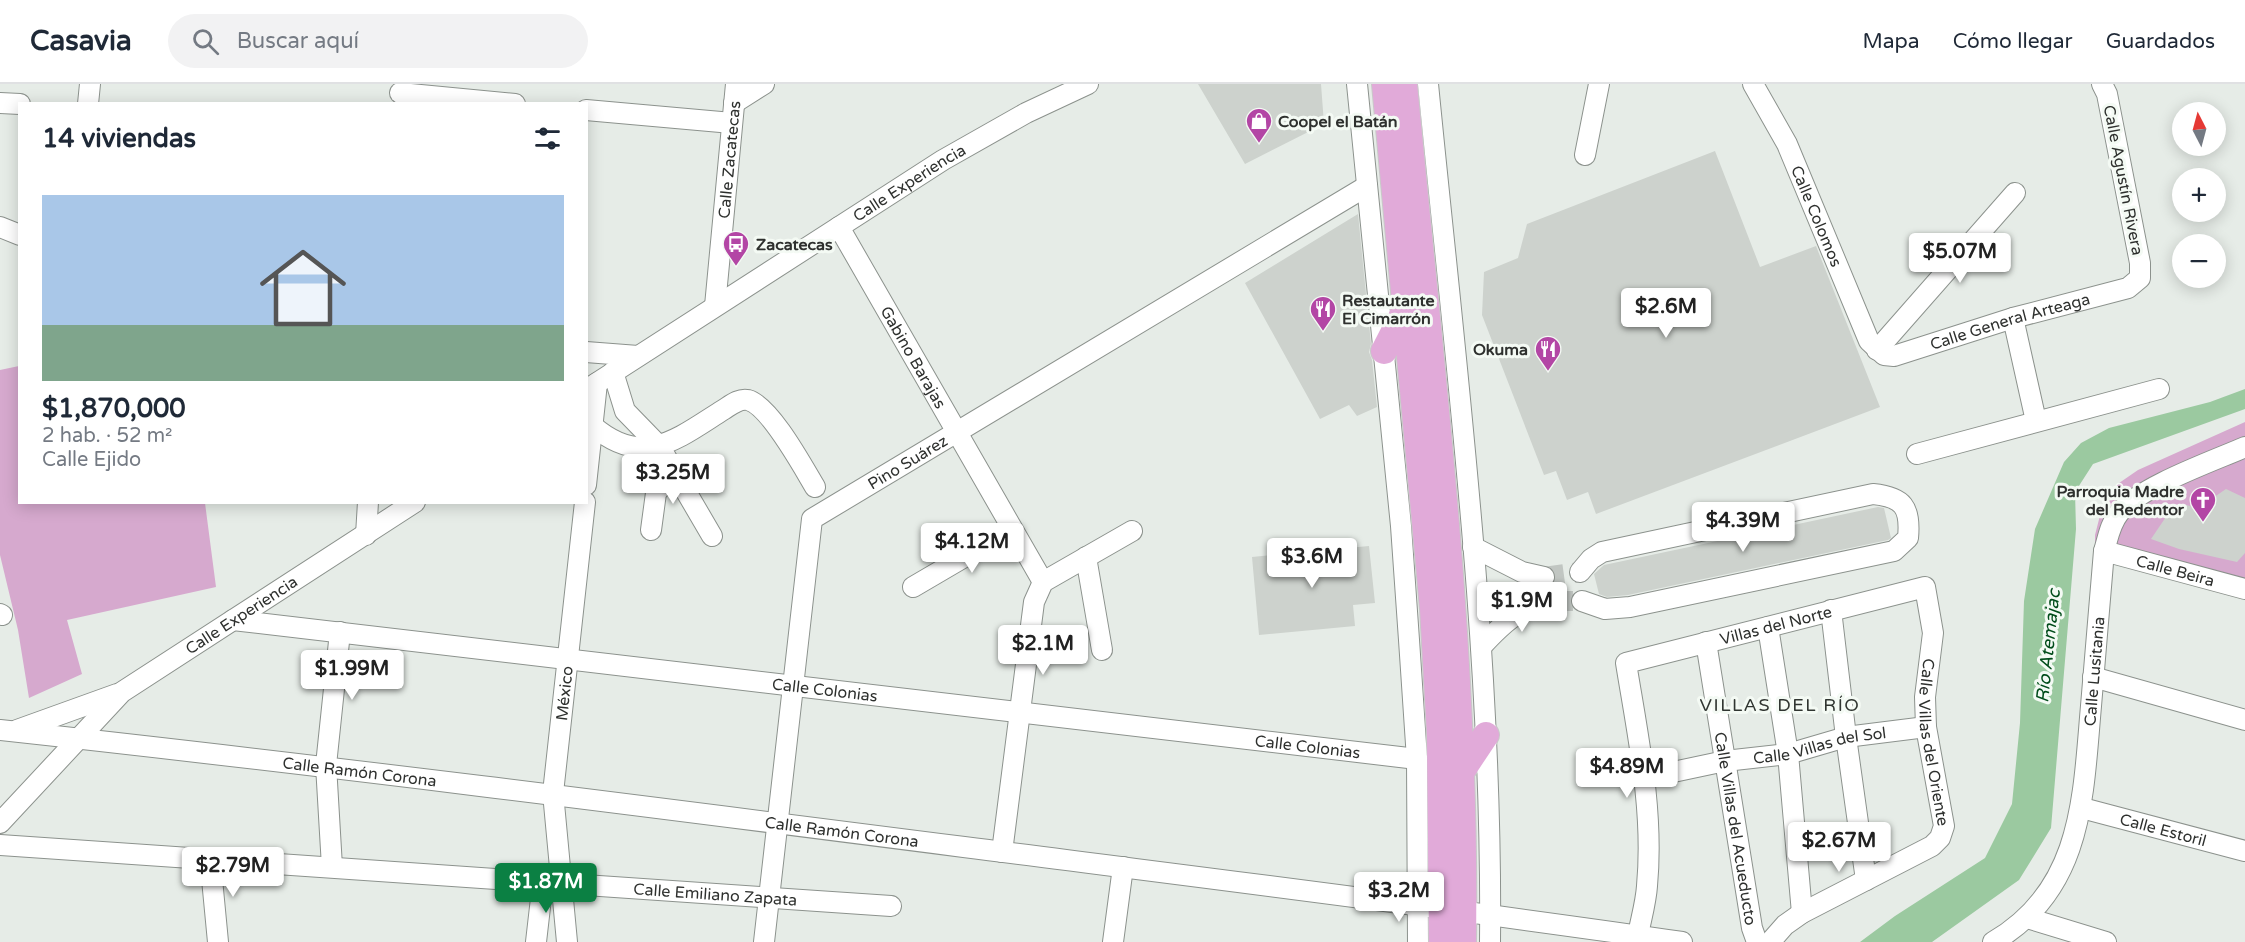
<!DOCTYPE html>
<html lang="es">
<meta charset="utf-8">
<style>
body{margin:0;font-family:"Varela Round",sans-serif;background:#f2f2f3;color:#1f2937;height:100vh;display:flex;flex-direction:column;font-size:22px;white-space:nowrap}
*{box-sizing:border-box;margin:0}
p{font-size:20px;color:#747a83}
.icon{flex:none;width:33px;height:33px;fill:none;stroke:currentColor;stroke-width:2;stroke-linecap:round;stroke-linejoin:round}
.map{position:relative;flex:1;overflow:hidden}
.details{position:absolute;left:18px;top:18px;width:570px;height:402px;display:flex;flex-direction:column;background:#fff;border-radius:0px;box-shadow:0 3px 15px #0003}
.details>*{flex:none}
.needle{width:39px;rotate:354deg}
.controls{position:absolute;left:2172px;top:18px;display:grid;gap:12px}
.controls a{display:grid;place-items:center;width:54px;height:54px;border-radius:50%;background:#fff;box-shadow:0 3px 15px #0003;font-size:30px}
.price{position:absolute;translate:-50% -51px;padding:0 14px;border-radius:6px;background:#fff;color:#222;font-size:20px;line-height:39px;filter:drop-shadow(0 2px 3px #0008)}
.price::after{content:'';position:absolute;left:50%;top:36px;width:18px;height:14px;margin-left:-9px;background:inherit;clip-path:polygon(0 0,100% 0,50% 100%)}
.price.current{background:#0b8043;color:#fff}
ul{padding:0;list-style:none}
li{display:grid;align-content:center;gap:12px;height:318px;padding:0 24px}
li+li{border-top:2px solid #e0e1e3}
li span{display:grid;place-items:center;height:186px;border-radius:0px;color:#555}
li>.icon{margin-inline-start:auto}
span .icon{width:108px;height:108px;fill:#fffc;stroke-width:1}
li b{font-size:26px}
h2{display:flex;justify-content:space-between;align-items:center;height:72px;padding:0 24px;font-size:26px}
header{display:flex;align-items:center;gap:36px;box-sizing:border-box;height:84px;padding:0 30px;background:#fff;border-bottom:2px solid #e0e1e3}
header strong{font-size:28px}
nav{display:flex;gap:33px;margin-inline-start:auto;font-size:21px}
.search{width:420px;height:54px;background:#f2f2f3;display:flex;align-items:center;gap:15px;box-sizing:border-box;padding:0 21px;border-radius:33px;color:#747a83;font-size:22px}
.map>svg:first-child{display:block}
.green{fill:#d6a9ce}
.water{fill:#9bc9a0}
.building{fill:#cdd2cd}
.lines{fill:none;stroke-linecap:round;stroke-linejoin:round}
.minor-tunnel{stroke:#c1c6c2;stroke-width:20;stroke-dasharray:20 10;stroke-linecap:butt}
.minor-casing{stroke:#8c928d;stroke-width:22}
.major-casing{stroke:#c9c9c9;stroke-width:28}
.minor{stroke:#fff;stroke-width:20}
.major{stroke:#e1aad9;stroke-width:26}
.labels{text-anchor:middle;stroke-width:6;stroke-linejoin:round;paint-order:stroke}
.poi-label{font-size:16px;font-weight:bold;fill:#2e302e;stroke:#f4faf4;text-anchor:start}
.street-label{font-size:16px;fill:#2e302e;stroke:#f4faf4}
.water-label{font-size:18px;font-style:italic;fill:#024d1b;stroke:#f4faf4}
.neighbourhood-label{font-size:18px;letter-spacing:1.5px;fill:#303531;stroke:#f4faf4}
</style>
<header>
<strong>Casavia</strong>
<div class="search"><svg class="icon" aria-label="search" viewBox="0 0 24 24"><circle cx="10" cy="10" r="6"/><path d="M15 15l6 6"/></svg>Buscar aquí</div>
<nav><a>Mapa</a><a>Cómo llegar</a><a>Guardados</a></nav>
</header>
<div class="map">
<svg width="2245" height="858" viewBox="0 0 2245 858">
<rect width="100%" height="100%" fill="#e6ece7"/>
<path class="green" d="M 19,282 L 20,418 L 205,419 L 216,503 L 67,536 L 82,590 L 29,614 L 18,546 L 0,471 L 0,286 Z
M 2245,338 L 2245,505 L 2095,468 L 2095,451 L 2106,408 L 2138,386 Z"/>
<path class="water" d="M 2245,305 L 2245,325 L 2093,380 L 2075,408 L 2076,445 L 2051,744 L 2019,796 L 1932,858 L 1860,858 L 1895,832 L 1985,774 L 2012,720 L 2020,639 L 2024,517 L 2035,445 L 2064,378 L 2081,359 L 2109,344 L 2210,318 Z"/>
<path class="building" d="M 1198,0 L 1321,0 L 1324,40 L 1245,80 Z
M 1715,67 L 1760,183 L 1816,162 L 1880,323 L 1596,430 L 1588,408 L 1567,416 L 1556,387 L 1544,391 L 1482,231 L 1484,188 L 1518,174 L 1527,140 Z
M 1358,130 L 1371,260 L 1369,268 L 1372,276 L 1377,323 L 1357,332 L 1349,321 L 1320,335 L 1245,199 Z
M 2226,405 L 2245,414 L 2245,469 L 2237,478 L 2179,465 L 2151,455 L 2172,424 L 2186,421 L 2198,424 Z
M 1878,423 L 1884,424 L 1891,454 L 1888,456 L 1628,511 L 1607,513 L 1599,510 L 1594,490 L 1604,481 Z
M 1369,462 L 1375,519 L 1353,521 L 1355,542 L 1259,551 L 1252,473 Z"/>
<g class="lines">
<path class="minor-tunnel" d="M 1544,493 L 1580,488
M 1553,517 L 1582,517"/>
<g class="minor-casing">
<g id="minor">
<path d="M 1357,0 L 1401,442 L 1409,556 L 1417,675 L 1418,858"/>
<path d="M 1428,0 C 1456,285 1493,571 1490,858"/>
<path id="s1" d="M 1753,0 L 1787,60 L 1869,257 L 1884,271 L 1894,272 L 2013,234 L 2128,204 L 2140,194 L 2140,179 L 2107,10 L 2102,0"/>
<path d="M 400,9 L 515,20"/>
<path d="M 0,19 L 20,20"/>
<path d="M 734,19 L 764,0"/>
<path d="M 88,20 L 90,0"/>
<path d="M 586,26 L 732,39"/>
<path d="M 1585,71 L 1599,0"/>
<path d="M 0,143 L 20,151"/>
<path id="s2" d="M 839,143 L 1043,498"/>
<path id="s3" d="M 715,222 L 736,0"/>
<path d="M 2013,234 L 2036,337"/>
<path d="M 1877,266 L 2015,109"/>
<path d="M 586,268 L 638,272"/>
<path d="M 613,288 L 625,327 L 660,363 L 712,452"/>
<path id="s4" d="M 586,306 L 943,76 L 1026,29 L 1088,0"/>
<path d="M 593,342 C 643,385 677,355 723,326 C 731,321 739,314 748,316 C 770,322 803,383 815,403"/>
<path d="M 1917,370 L 2159,305"/>
<path d="M 586,401 L 597,299"/>
<path d="M 651,446 L 656,409 L 674,387"/>
<path d="M 366,451 L 368,418"/>
<path d="M 1473,463 L 1522,488 L 1544,493"/>
<path id="s5" d="M 2104,467 L 2245,505"/>
<path d="M 1086,473 L 1102,566"/>
<path d="M 1580,488 L 1591,475 L 1602,468 L 1873,410 C 1903,413 1911,423 1908,454 L 1894,467 L 1630,523 L 1605,525 L 1582,517"/>
<path d="M 913,503 L 1012,445"/>
<path d="M 1831,526 L 1846,653 L 1866,796"/>
<path d="M 0,530 L 2,531"/>
<path id="s6" d="M 233,536 L 1417,675"/>
<path d="M 1768,543 L 1788,670 L 1802,829"/>
<path id="s7" d="M 1706,558 L 1752,844 L 1757,858"/>
<path d="M 1481,563 C 1505,537 1518,525 1553,517"/>
<path d="M 2093,593 L 2245,636"/>
<path id="s8" d="M 0,646 C 322,681 643,722 964,763 C 1204,794 1443,823 1682,858"/>
<path d="M 17,646 L 117,610"/>
<path id="s9" d="M 1645,694 L 1725,677 L 1788,670 L 1846,653 L 1926,643"/>
<path id="s10" d="M 2082,724 L 2245,767"/>
<path id="s11" d="M 0,739 L 122,608 L 415,418"/>
<path id="s12" d="M 0,761 L 891,822"/>
<path d="M 1002,768 L 1034,518 L 1043,498 L 1132,447"/>
<path d="M 210,774 L 218,858"/>
<path d="M 332,783 L 326,681 L 340,548"/>
<path d="M 2027,834 L 2106,858"/>
<path id="s13" d="M 1638,851 C 1641,835 1646,818 1647,802 C 1654,727 1638,653 1626,579 L 1925,503 L 1933,549 L 1925,613 L 1926,643 L 1944,742 L 1940,754 L 1932,762 L 1802,829 L 1785,841 L 1770,858"/>
<path d="M 536,858 L 543,797"/>
<path id="s14" d="M 567,858 L 553,709 L 585,418"/>
<path id="s15" d="M 764,858 L 812,435 L 1367,102"/>
<path d="M 1113,858 L 1123,783"/>
<path id="s16" d="M 1993,858 C 2083,806 2083,713 2091,622 C 2095,570 2100,519 2104,467 C 2108,454 2110,440 2119,429 C 2139,403 2213,377 2245,363"/>
</g>
</g>
<g class="major-casing">
<path id="major" d="M 1385,0 L 1433,525 L 1440,651 L 1442,858
M 1404,0 C 1431,285 1467,571 1463,858
M 1384,267 L 1406,224
M 1462,687 L 1486,651"/>
</g>
<use href="#minor" class="minor"/>
<use href="#major" class="major"/>
</g>
<defs>
<g id="shop-pin" transform="scale(1.35)"><path d="M0 17L-7.5 6A9.5 9.5 0 1 1 7.5 6Z" fill="#b346a5" stroke="#f4faf4"/><path d="M-5-2.5h2.3a2.7 3.5 0 0 1 5.4 0H5L5.5 6h-11ZM-1.5-2.5h3a1.5 2.3 0 0 0-3 0Z" fill="#fff"/></g>
<g id="bus-pin" transform="scale(1.35)"><path d="M0 17L-7.5 6A9.5 9.5 0 1 1 7.5 6Z" fill="#b346a5" stroke="#f4faf4"/><path d="M-5-6H5V4H4V6H2V4H-2V6H-4V4H-5ZM-3.5-4V0h7V-4ZM-3.5 1.2v1.5H-2V1.2ZM2 1.2v1.5H3.5V1.2Z" fill="#fff"/></g>
<g id="restaurant-pin" transform="scale(1.35)"><path d="M0 17L-7.5 6A9.5 9.5 0 1 1 7.5 6Z" fill="#b346a5" stroke="#f4faf4"/><path d="M-5-6h1v4h1v-4h1v4h1v-4h1v5L-1.5 .5V6h-2V.5L-5-1ZM5-6V6H3V1.5H1.5Q1.5-4 5-6Z" fill="#fff"/></g>
<g id="church-pin" transform="scale(1.35)"><path d="M0 17L-7.5 6A9.5 9.5 0 1 1 7.5 6Z" fill="#b346a5" stroke="#f4faf4"/><path d="M-1.2-6h2.4v3.5h3.3v2.4h-3.3V6h-2.4V-.1h-3.3v-2.4h3.3Z" fill="#fff"/></g>
</defs>
<g fill-rule="evenodd">
<use href="#shop-pin" x="1259" y="37"/>
<use href="#bus-pin" x="736" y="160"/>
<use href="#restaurant-pin" x="1323" y="225"/>
<use href="#restaurant-pin" x="1548" y="265"/>
<use href="#church-pin" x="2203" y="416"/>
</g>
<g class="labels">
<g class="poi-label">
<text x="1278" y="43">Coopel el Batán</text>
<text x="756" y="166">Zacatecas</text>
<text x="1342" y="222">Restautante<tspan x="1342" dy="18">El Cimarrón</tspan></text>
<text x="1528" y="271" text-anchor="end">Okuma</text>
<text x="2184" y="413" text-anchor="end">Parroquia Madre<tspan x="2184" dy="18">del Redentor</tspan></text>
</g>
<g class="street-label">
<text dy="6" stroke="none"><textPath href="#s3" startOffset="147">Calle Zacatecas</textPath></text>
<text transform="translate(2124 96) rotate(79)" y="6">Calle Agustín Rivera</text>
<text dy="6" stroke="none"><textPath href="#s4" startOffset="384">Calle Experiencia</textPath></text>
<text dy="6" stroke="none"><textPath href="#s1" startOffset="147">Calle Colomos</textPath></text>
<text dy="6" stroke="none"><textPath href="#s1" startOffset="434">Calle General Arteaga</textPath></text>
<text dy="6" stroke="none"><textPath href="#s2" startOffset="150">Gabino Barajas</textPath></text>
<text dy="6" stroke="none"><textPath href="#s15" startOffset="537">Pino Suárez</textPath></text>
<text dy="6" stroke="none"><textPath href="#s5" startOffset="74">Calle Beira</textPath></text>
<text dy="6" stroke="none"><textPath href="#s11" startOffset="321">Calle Experiencia</textPath></text>
<text dy="6" stroke="none"><textPath href="#s13" startOffset="429">Villas del Norte</textPath></text>
<text dy="6" stroke="none"><textPath href="#s16" startOffset="303">Calle Lusitania</textPath></text>
<text dy="6" stroke="none"><textPath href="#s6" startOffset="596">Calle Colonias</textPath></text>
<text dy="6" stroke="none"><textPath href="#s14" startOffset="250">México</textPath></text>
<text dy="6" stroke="none"><textPath href="#s13" startOffset="740">Calle Villas del Oriente</textPath></text>
<text dy="6" stroke="none"><textPath href="#s9" startOffset="178">Calle Villas del Sol</textPath></text>
<text dy="6" stroke="none"><textPath href="#s6" startOffset="1082">Calle Colonias</textPath></text>
<text dy="6" stroke="none"><textPath href="#s8" startOffset="362">Calle Ramón Corona</textPath></text>
<text dy="6" stroke="none"><textPath href="#s7" startOffset="189">Calle Villas del Acueducto</textPath></text>
<text dy="6" stroke="none"><textPath href="#s10" startOffset="84">Calle Estoril</textPath></text>
<text dy="6" stroke="none"><textPath href="#s8" startOffset="848">Calle Ramón Corona</textPath></text>
<text dy="6" stroke="none"><textPath href="#s12" startOffset="717">Calle Emiliano Zapata</textPath></text>
</g>
<g class="water-label">
<text transform="translate(2048 562) rotate(-84)" y="6">Río Atemajac</text>
</g>
<g class="neighbourhood-label">
<text x="1780" y="627">VILLAS DEL RÍO</text>
</g>
</g>
</svg>
<div class="controls">
<a><svg class="needle" viewBox="-14 -14 28 28"><path d="M0-13l5 13h-10z" fill="#e53935"/><path d="M0 13l5-13h-10z" fill="#747a83"/></svg></a>
<a>+</a>
<a>−</a>
</div>
<b class="price" style="left:1960px;top:200px">$5.07M</b>
<b class="price" style="left:1666px;top:255px">$2.6M</b>
<b class="price" style="left:673px;top:421px">$3.25M</b>
<b class="price" style="left:1743px;top:469px">$4.39M</b>
<b class="price" style="left:972px;top:490px">$4.12M</b>
<b class="price" style="left:1312px;top:505px">$3.6M</b>
<b class="price" style="left:1522px;top:549px">$1.9M</b>
<b class="price" style="left:1043px;top:592px">$2.1M</b>
<b class="price" style="left:352px;top:617px">$1.99M</b>
<b class="price" style="left:1627px;top:715px">$4.89M</b>
<b class="price" style="left:1839px;top:789px">$2.67M</b>
<b class="price" style="left:233px;top:814px">$2.79M</b>
<b class="price current" style="left:546px;top:830px">$1.87M</b>
<b class="price" style="left:1399px;top:839px">$3.2M</b>
<section class="details">
<h2>14 viviendas<svg class="icon" aria-label="filters" viewBox="0 0 24 24"><path d="M4 7h16M4 17h16"/><circle cx="9" cy="7" r="2"/><circle cx="15" cy="17" r="2"/></svg></h2>
<ul>
<li><span style="background:linear-gradient(#a9c7e8 70%,#7fa58c 0)"><svg class="icon" aria-label="home" viewBox="0 0 24 24"><path d="M3 11l9-7 9 7M6 9v11h12V9"/></svg></span><div><b>$1,870,000</b><p>2 hab. · 52 m²</p><p>Calle Ejido</p></div></li>
</ul>
</section>
</div>
